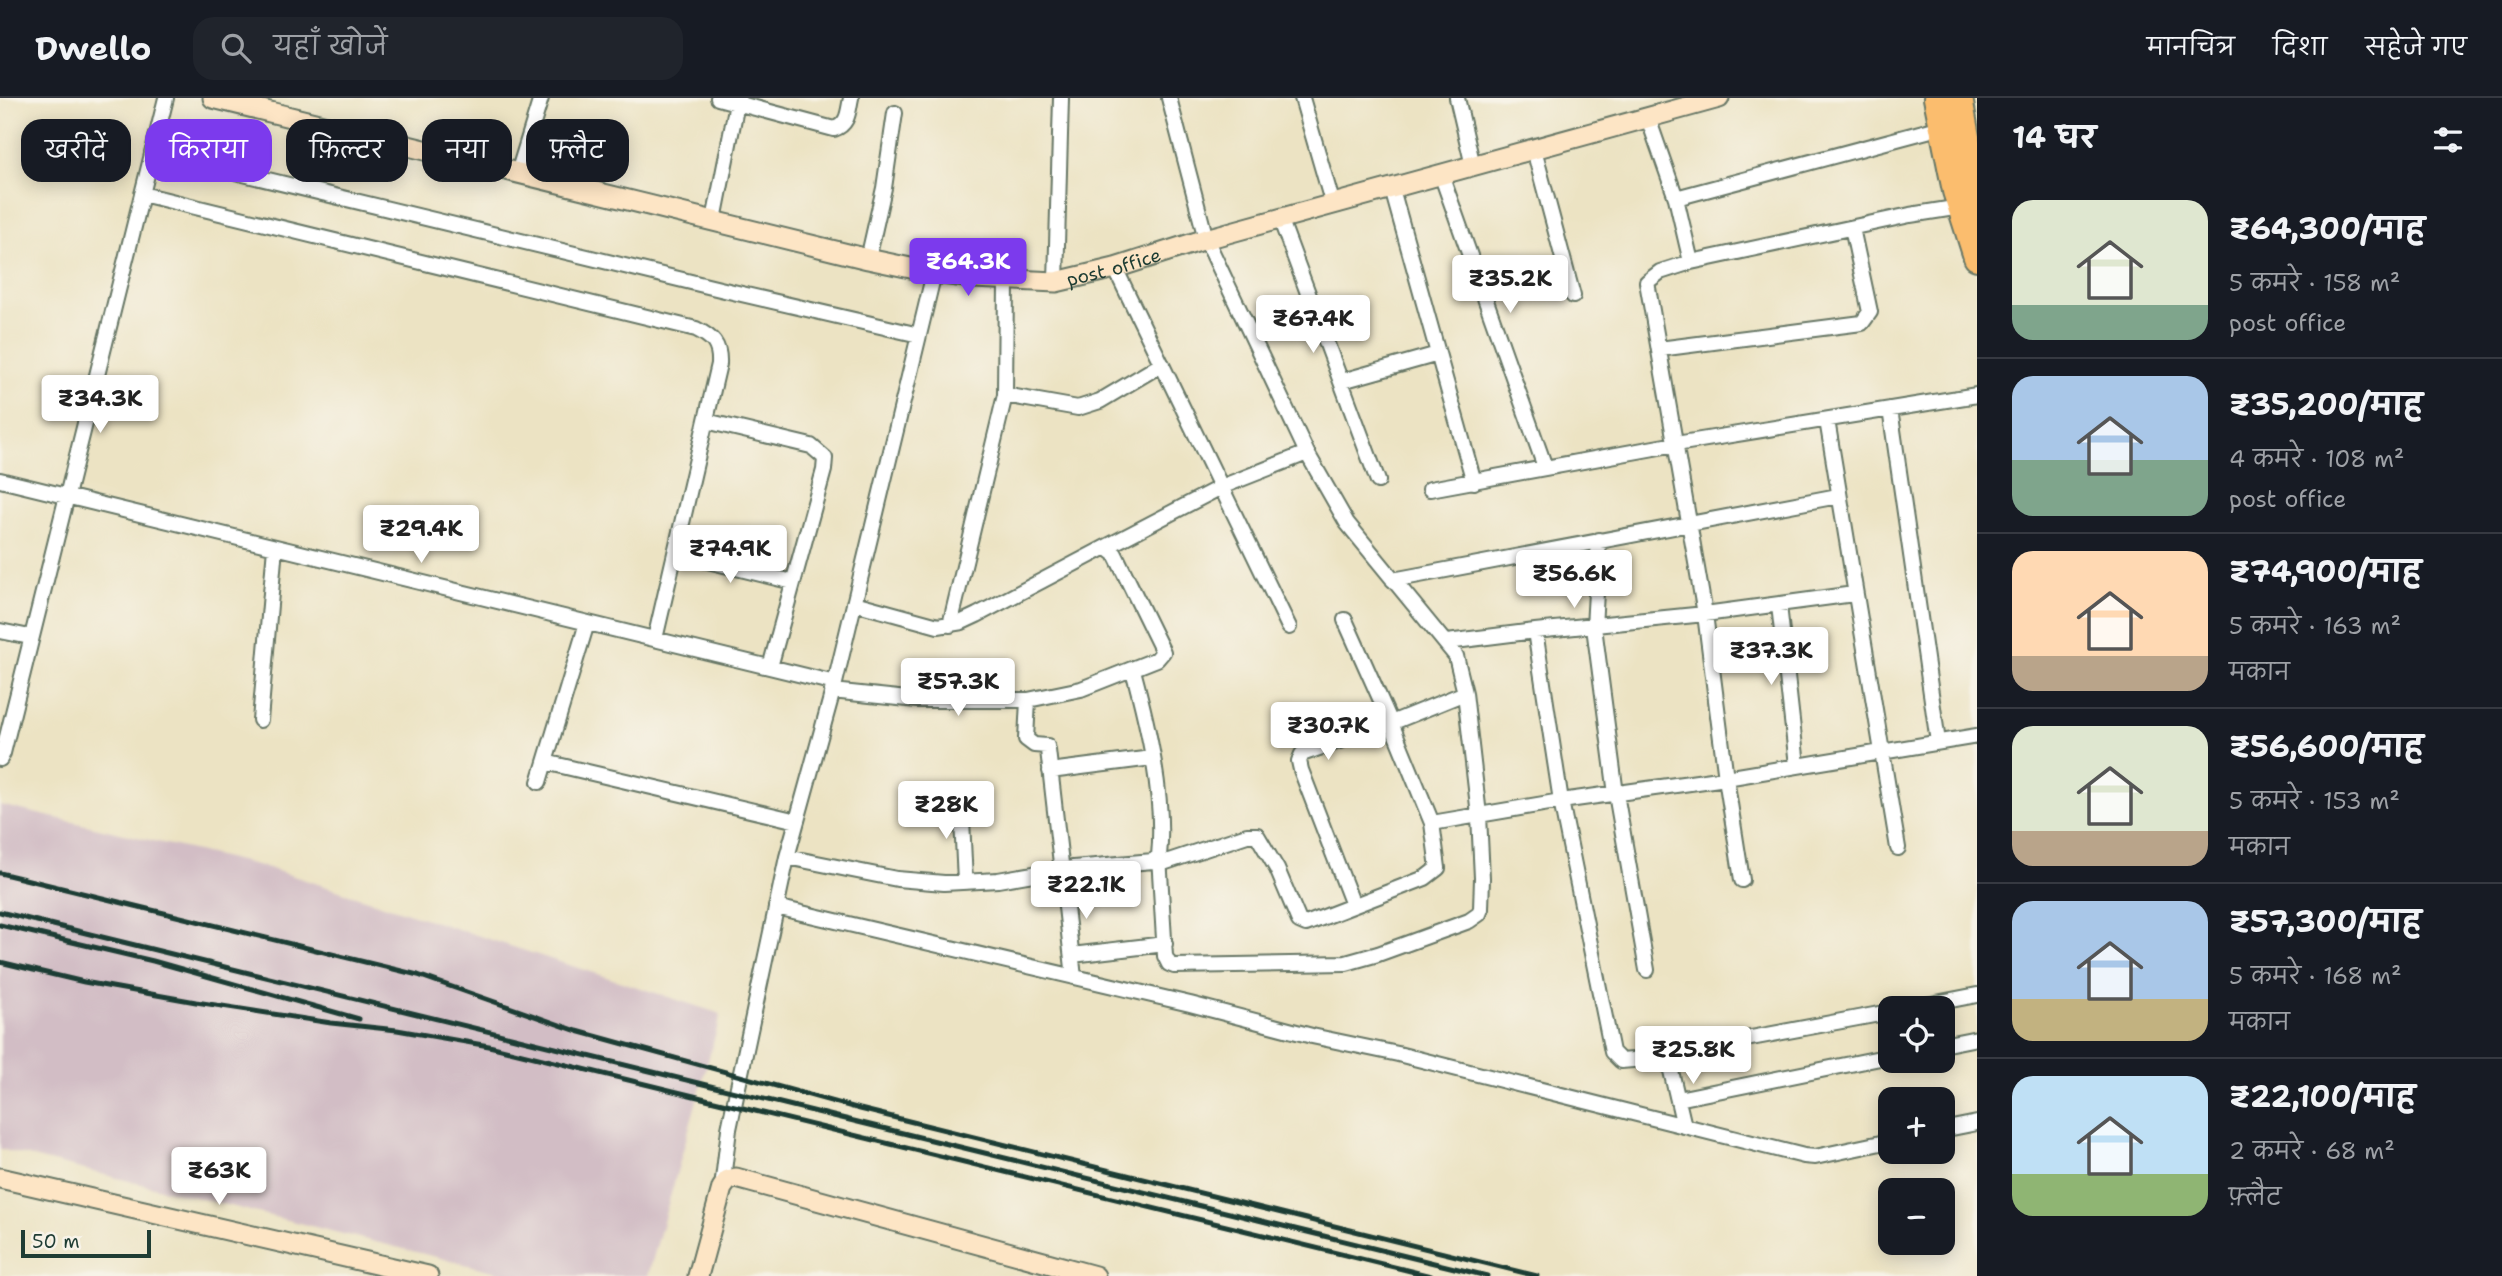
<!DOCTYPE html>
<html lang="hi">
<meta charset="utf-8">
<style>
body{margin:0;font-family:"Shantell Sans","Playpen Sans Deva",sans-serif;background:#20242c;color:#f1f3f6;height:100vh;display:flex;flex-direction:column;font-size:26px;white-space:nowrap}
*{box-sizing:border-box;margin:0}
p{font-size:23px;color:#9ea1a6}
.icon{flex:none;width:38px;height:38px;fill:none;stroke:currentColor;stroke-width:2;stroke-linecap:round;stroke-linejoin:round}
.map{position:relative;flex:1;overflow:hidden}
.panel{display:flex;flex-direction:column;background:#171b24;width:525px}
.panel>*{flex:none}
.hud{position:absolute;left:21px;top:21px;width:665px;height:63px;display:flex;gap:14px}
.tools{position:absolute;left:1878px;top:898px;display:grid;gap:14px}
.tools a{display:grid;place-items:center;width:77px;height:77px;border-radius:14px;background:#171b24;box-shadow:0 4px 18px #0003;font-size:35px}
.scale{position:absolute;left:21px;bottom:18px;width:130px;box-sizing:border-box;padding-left:7px;border:4px solid #1f3d34;border-top:0;font-size:19px;line-height:24px;white-space:nowrap;color:#1f3d34;-webkit-text-stroke:5px #f7f3e8;paint-order:stroke}
.price{position:absolute;translate:-50% -60px;padding:0 16px;border-radius:7px;background:#fff;color:#222;font-size:23px;line-height:46px;filter:drop-shadow(0 2px 4px #0008)}
.price::after{content:'';position:absolute;left:50%;top:42px;width:21px;height:16px;margin-left:-10px;background:inherit;clip-path:polygon(0 0,100% 0,50% 100%)}
.price.active{background:#7c3aed;color:#fff}
ul{padding:0;list-style:none}
li{display:flex;align-items:center;gap:21px;height:175px;padding:0 35px}
li+li{border-top:2px solid #363941}
li span{display:grid;place-items:center;flex:none;width:196px;height:140px;border-radius:21px;color:#555}
li>.icon{margin-inline-start:auto}
span .icon{width:84px;height:84px;fill:#fffc;stroke-width:1}
li b{font-size:30px}
h2{display:flex;justify-content:space-between;align-items:center;height:84px;padding:0 35px;font-size:30px}
.pill{padding:0 24px;border-radius:21px;background:#171b24;box-shadow:0 4px 18px #0003;font-size:24px;line-height:63px}
.pill.active{background:#7c3aed;color:#fff}
header{display:flex;align-items:center;gap:42px;box-sizing:border-box;height:98px;padding:0 35px;background:#171b24;border-bottom:2px solid #363941}
header strong{font-size:33px}
nav{display:flex;gap:38px;margin-inline-start:auto;font-size:24px}
.search{width:490px;height:63px;background:#20242c;display:flex;align-items:center;gap:18px;box-sizing:border-box;padding:0 24px;border-radius:21px;color:#9ea1a6;font-size:26px}
main{display:flex;flex:1;min-height:0}
.map>svg:first-child{display:block}
.industrial{fill:#d2bdc5}
.lines{fill:none;stroke-linecap:round;stroke-linejoin:round}
.street-casing{stroke:#677766;stroke-width:18}
.secondary-casing{stroke:#677766;stroke-width:23}
.highway-casing{stroke:#677766;stroke-width:30}
.street{stroke:#fff;stroke-width:14}
.secondary{stroke:#fde5c5;stroke-width:19}
.highway{stroke:#fbbd6e;stroke-width:26}
.rail{stroke:#1f3d34;stroke-width:5}
.labels{text-anchor:middle;stroke-width:6;stroke-linejoin:round;paint-order:stroke}
.street-label{font-size:19px;fill:#1f3d34;stroke:#f7f3e8}
</style>
<header>
<strong>Dwello</strong>
<div class="search"><svg class="icon" aria-label="search" viewBox="0 0 24 24"><circle cx="10" cy="10" r="6"/><path d="M15 15l6 6"/></svg>यहाँ खोजें</div>
<nav><a>मानचित्र</a><a>दिशा</a><a>सहेजे गए</a></nav>
</header>
<main>
<div class="map">
<svg width="1977" height="1178" viewBox="0 0 1977 1178">
<rect width="100%" height="100%" fill="#f7f3e8"/>
<filter id="ink" filterUnits="userSpaceOnUse"><feTurbulence type="fractalNoise" baseFrequency=".0143" numOctaves="2"/><feDisplacementMap in="SourceGraphic" scale="14" xChannelSelector="R" yChannelSelector="G"/><feConvolveMatrix kernelMatrix="1 2 1 2 8 2 1 2 1" color-interpolation-filters="sRGB"/></filter>
<filter id="wash" filterUnits="userSpaceOnUse"><feTurbulence type="fractalNoise" baseFrequency=".00686" numOctaves="4" result="noise"/><feDisplacementMap in="SourceGraphic" scale="28" xChannelSelector="R" yChannelSelector="G"/><feGaussianBlur stdDeviation="1.57" result="paint"/><feColorMatrix in="noise" values="0 0 0 0 0 0 0 0 0 0 0 0 0 0 0 0 0 1.4 0 .05"/><feComposite in="paint" operator="in"/></filter>
<g filter="url(#wash)">
<rect width="100%" height="100%" fill="#ece3c3"/>
<path class="industrial" d="M 0,707 L 265,769 L 721,916 L 648,1178 L 513,1178 L 0,1051 Z"/>
</g>
<g filter="url(#ink)">
<g class="lines">
<g class="street-casing">
<path id="street" d="M 718,0 L 834,31 C 849,26 848,13 851,0
M 1302,0 L 1333,107
M 1457,0 L 1473,68
M 1648,20 L 1676,100 L 1691,164
M 1534,52 L 1573,198
M 152,54 L 720,191 L 919,237
M 518,75 L 541,0
M 1441,76 L 1545,369
M 1392,91 L 1474,384
M 142,96 L 696,231 C 712,239 720,246 719,266 L 655,541
M 1676,100 L 1942,29
M 1280,120 L 1378,383
M 714,122 L 738,0
M 868,161 L 884,90 L 895,15
M 1115,170 L 1289,529
M 1056,184 L 1061,0
M 1659,251 L 1862,225 L 1870,214 L 1852,130
M 1342,283 L 1438,256
M 1005,297 L 1078,310 L 1100,303 L 1162,266
M 1890,311 L 1938,644
M 1827,322 L 1898,750
M 706,323 L 811,348 L 825,360 L 824,372 L 770,569
M 0,382 L 835,585
M 1430,391 L 1676,346 L 1977,297
M 1599,442 L 1594,529 L 1616,696 L 1647,872
M 1106,449 L 1221,389 L 1307,355
M 675,455 L 793,484
M 1393,482 L 1838,398
M 1779,507 L 1797,667
M 950,527 L 1005,297 L 1006,183
M 0,533 L 30,539
M 1535,533 L 1561,703 L 1612,954 L 1621,963 L 1633,962 L 1890,914
M 1447,544 L 1535,533 L 1705,516 L 1854,496
M 832,593 L 917,602 L 1028,602 L 1081,591 L 1157,561 L 1163,554 L 1115,456 L 1106,449 L 977,517 L 962,524 L 938,528 L 854,505
M 1028,602 L 1026,641 L 1034,647 L 1047,648 L 1048,652 L 1074,879
M 260,622 L 275,449
M 0,661 L 3,655 L 166,0
M 545,664 L 797,723
M 1050,673 L 1152,660
M 539,684 L 587,525
M 961,700 L 965,784
M 1432,725 L 1561,703 L 1726,680 L 1977,638
M 1159,758 L 1165,858 L 1169,866 L 1174,868 L 1346,865 L 1378,856 L 1469,823 L 1479,816 L 1481,811 L 1482,780 L 1479,717 L 1465,595 L 1456,558 L 1347,425 L 1307,355 L 1206,141 L 1169,0
M 787,759 L 897,781 L 944,785 L 998,782 L 1062,771 L 1153,763 L 1159,758 C 1165,700 1148,628 1133,572
M 1160,766 L 1247,737 L 1257,737 L 1277,771 L 1299,823 L 1306,826 L 1425,780 L 1438,770 L 1432,725 L 1391,625 L 1345,522
M 1742,782 L 1726,680 L 1705,516 L 1647,184 L 1660,174 L 1691,164 L 1910,117 L 1967,108
M 1353,807 L 1301,672 L 1299,663 L 1302,656 L 1391,625 L 1465,595
M 776,809 L 1190,906 L 1312,938 L 1398,956 L 1804,1058 L 1815,1059 L 1890,1043
M 1072,857 L 1165,846
M 1910,910 L 1977,897
M 1942,947 L 1977,940
M 1667,956 L 1684,1028
M 1678,1001 L 1890,958
M 1942,1032 L 1977,1025
M 722,1090 L 729,1031 L 787,759 L 835,585 L 934,175"/>
</g>
<g class="secondary-casing">
<g id="secondary">
<path id="s1" d="M 213,0 L 868,161 L 934,175 L 973,180 L 1056,184 L 1115,170 L 1206,141 L 1719,0"/>
<path d="M 0,1080 L 428,1178"/>
<path d="M 698,1178 L 722,1090 L 728,1082 L 736,1080 L 1095,1178"/>
</g>
</g>
<g class="highway-casing">
<path id="highway" d="M 1937,0 L 1956,93 L 1977,159
M 1959,0 L 1975,89 L 1975,130"/>
</g>
<use href="#street" class="street"/>
<use href="#secondary" class="secondary"/>
<use href="#highway" class="highway"/>
<path class="rail" d="M 0,775 L 418,877 L 577,933 L 860,1011 L 1537,1178
M 0,814 L 1487,1178
M 0,827 L 153,863 L 359,921
M 0,864 L 84,884 L 196,904 L 331,925 L 397,932 L 489,948 L 1431,1178"/>
</g>
</g>
<g class="labels">
<g class="street-label">
<text dy="7" stroke="none"><textPath href="#s1" startOffset="924">post office</textPath></text>
</g>
</g>
</svg>
<div class="tools">
<a><svg class="icon" aria-label="locate" viewBox="0 0 24 24"><circle cx="12" cy="12" r="6"/><path d="M12 2v4M12 18v4M2 12h4M18 12h4"/></svg></a>
<a>+</a>
<a>−</a>
</div>
<div class="scale">50 m</div>
<b class="price active" style="left:968px;top:200px">₹64.3K</b>
<b class="price" style="left:1510px;top:217px">₹35.2K</b>
<b class="price" style="left:1313px;top:257px">₹67.4K</b>
<b class="price" style="left:100px;top:337px">₹34.3K</b>
<b class="price" style="left:421px;top:467px">₹29.4K</b>
<b class="price" style="left:730px;top:487px">₹74.9K</b>
<b class="price" style="left:1574px;top:512px">₹56.6K</b>
<b class="price" style="left:1771px;top:589px">₹37.3K</b>
<b class="price" style="left:958px;top:620px">₹57.3K</b>
<b class="price" style="left:1328px;top:664px">₹30.7K</b>
<b class="price" style="left:946px;top:743px">₹28K</b>
<b class="price" style="left:1086px;top:823px">₹22.1K</b>
<b class="price" style="left:1693px;top:988px">₹25.8K</b>
<b class="price" style="left:219px;top:1109px">₹63K</b>
<div class="hud">
<a class="pill">खरीदें</a>
<a class="pill active">किराया</a>
<a class="pill">फ़िल्टर</a>
<a class="pill">नया</a>
<a class="pill">फ़्लैट</a>
</div>
</div>
<section class="panel">
<h2>14 घर<svg class="icon" aria-label="filters" viewBox="0 0 24 24"><path d="M4 7h16M4 17h16"/><circle cx="9" cy="7" r="2"/><circle cx="15" cy="17" r="2"/></svg></h2>
<ul>
<li><span style="background:linear-gradient(#dfe7d0 75%,#7fa58c 0)"><svg class="icon" aria-label="home" viewBox="0 0 24 24"><path d="M3 11l9-7 9 7M6 9v11h12V9"/></svg></span><div><b>₹64,300/माह</b><p>5 कमरे · 158 m²</p><p>post office</p></div></li>
<li><span style="background:linear-gradient(#a9c7e8 60%,#7fa58c 0)"><svg class="icon" aria-label="home" viewBox="0 0 24 24"><path d="M3 11l9-7 9 7M6 9v11h12V9"/></svg></span><div><b>₹35,200/माह</b><p>4 कमरे · 108 m²</p><p>post office</p></div></li>
<li><span style="background:linear-gradient(#ffd9b3 75%,#b9a48a 0)"><svg class="icon" aria-label="home" viewBox="0 0 24 24"><path d="M3 11l9-7 9 7M6 9v11h12V9"/></svg></span><div><b>₹74,900/माह</b><p>5 कमरे · 163 m²</p><p>मकान</p></div></li>
<li><span style="background:linear-gradient(#dfe7d0 75%,#b9a48a 0)"><svg class="icon" aria-label="home" viewBox="0 0 24 24"><path d="M3 11l9-7 9 7M6 9v11h12V9"/></svg></span><div><b>₹56,600/माह</b><p>5 कमरे · 153 m²</p><p>मकान</p></div></li>
<li><span style="background:linear-gradient(#a9c7e8 70%,#c2b280 0)"><svg class="icon" aria-label="home" viewBox="0 0 24 24"><path d="M3 11l9-7 9 7M6 9v11h12V9"/></svg></span><div><b>₹57,300/माह</b><p>5 कमरे · 168 m²</p><p>मकान</p></div></li>
<li><span style="background:linear-gradient(#bfe0f5 70%,#8fb573 0)"><svg class="icon" aria-label="home" viewBox="0 0 24 24"><path d="M3 11l9-7 9 7M6 9v11h12V9"/></svg></span><div><b>₹22,100/माह</b><p>2 कमरे · 68 m²</p><p>फ़्लैट</p></div></li>
</ul>
</section>
</main>
